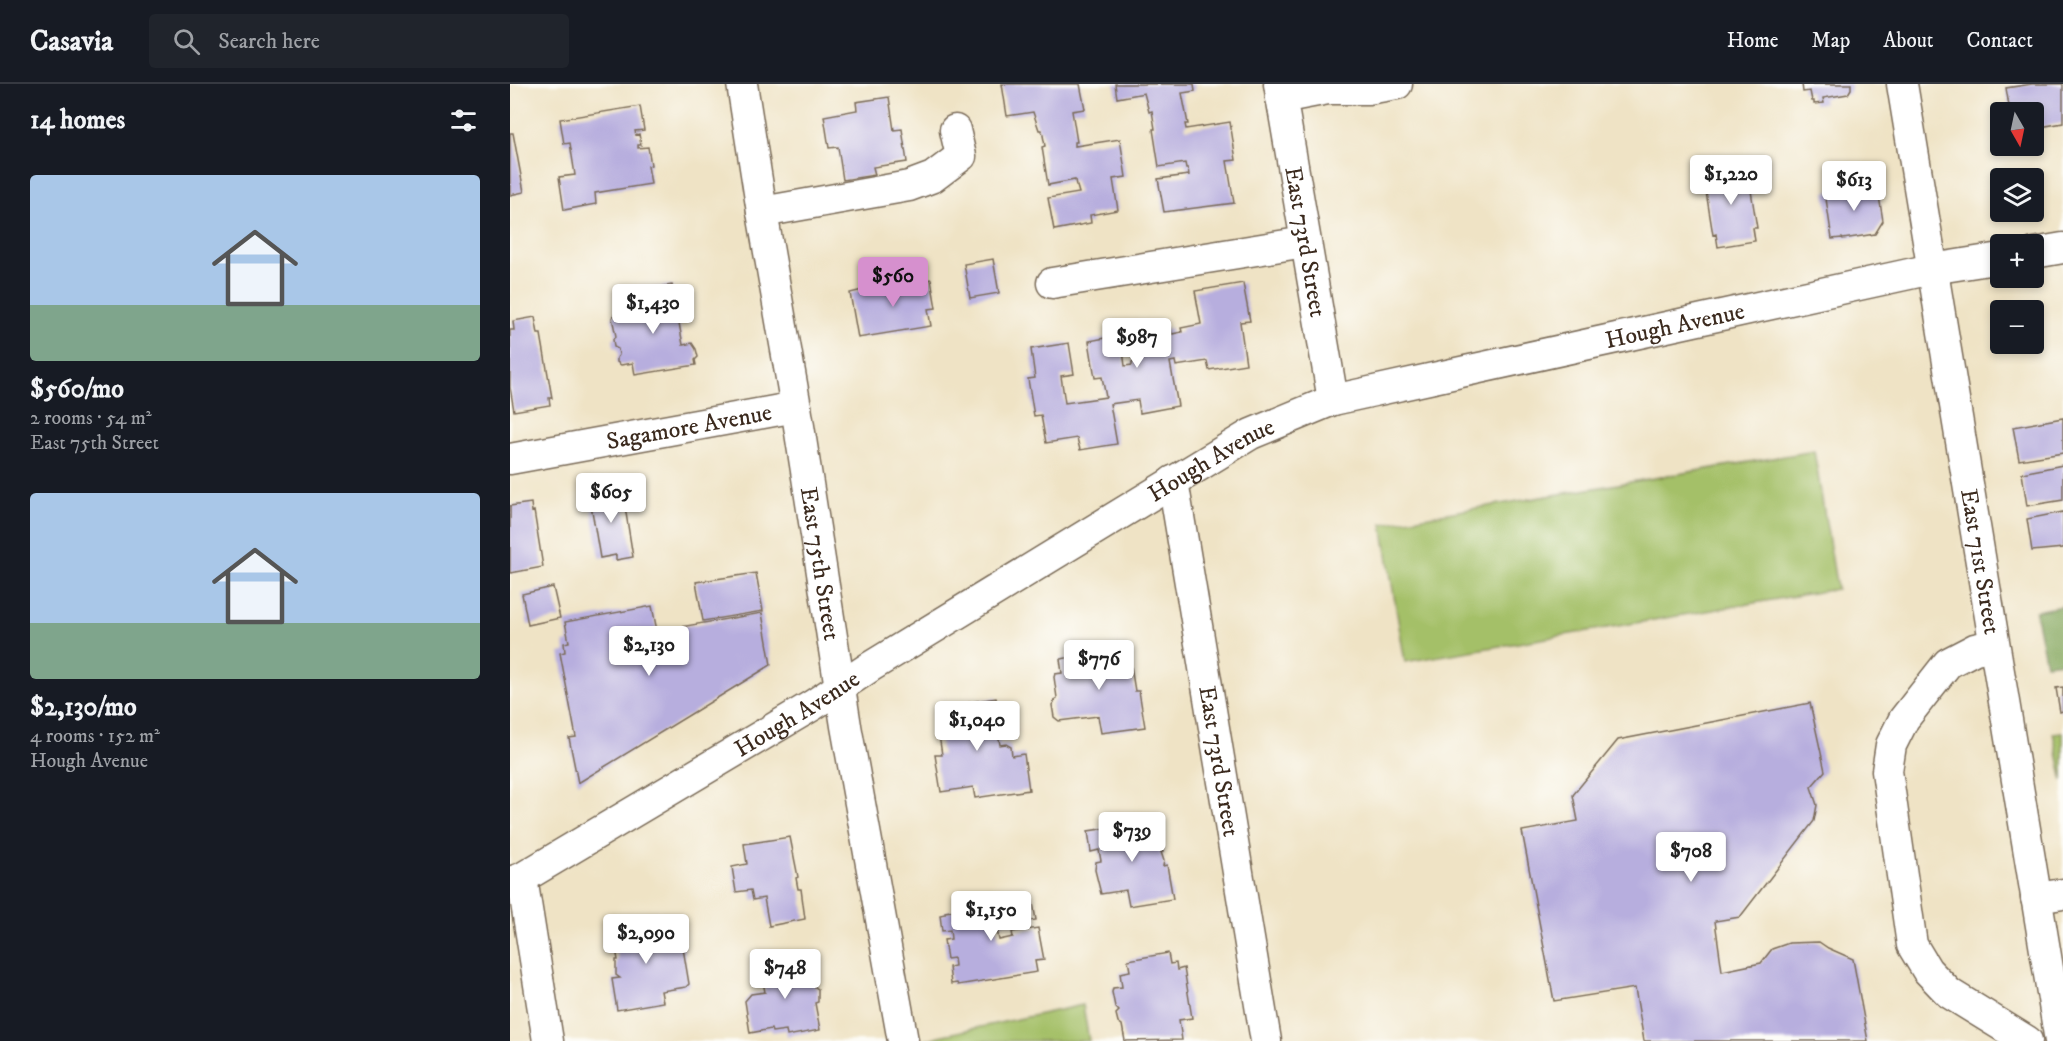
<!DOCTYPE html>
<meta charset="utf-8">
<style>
body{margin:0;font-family:"IM FELL DW Pica",serif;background:#20242c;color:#f1f3f6;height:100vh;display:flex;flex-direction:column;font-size:22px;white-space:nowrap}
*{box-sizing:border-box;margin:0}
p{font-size:20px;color:#9ea1a6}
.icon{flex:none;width:33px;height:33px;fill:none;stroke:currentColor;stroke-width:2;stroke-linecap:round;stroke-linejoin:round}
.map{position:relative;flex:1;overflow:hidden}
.sheet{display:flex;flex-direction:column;background:#171b24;width:510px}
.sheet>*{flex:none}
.needle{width:39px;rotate:171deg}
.fabs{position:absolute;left:1480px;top:18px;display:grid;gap:12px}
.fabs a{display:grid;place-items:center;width:54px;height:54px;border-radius:6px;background:#171b24;box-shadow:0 3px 9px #0003;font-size:30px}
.price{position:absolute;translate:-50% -51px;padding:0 14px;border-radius:6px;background:#fff;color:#222;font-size:20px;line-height:39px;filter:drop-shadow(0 2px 3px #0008)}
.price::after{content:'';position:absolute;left:50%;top:36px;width:18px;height:14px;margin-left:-9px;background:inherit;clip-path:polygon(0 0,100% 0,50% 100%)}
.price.selected{background:#d690ce;color:#111}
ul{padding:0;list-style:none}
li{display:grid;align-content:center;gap:12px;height:318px;padding:0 30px}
li span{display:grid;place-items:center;height:186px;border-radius:6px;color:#555}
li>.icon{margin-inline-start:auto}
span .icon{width:108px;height:108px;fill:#fffc;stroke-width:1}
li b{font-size:26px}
h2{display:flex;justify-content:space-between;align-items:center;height:72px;padding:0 30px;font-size:26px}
header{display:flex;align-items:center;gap:36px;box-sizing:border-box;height:84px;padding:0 30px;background:#171b24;border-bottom:2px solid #363941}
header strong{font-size:28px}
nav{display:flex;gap:33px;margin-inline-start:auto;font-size:21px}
.search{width:420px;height:54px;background:#20242c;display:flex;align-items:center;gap:15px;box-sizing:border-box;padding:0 21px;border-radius:6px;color:#9ea1a6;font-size:22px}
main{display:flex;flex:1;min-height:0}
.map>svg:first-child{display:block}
.green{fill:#a4c068;stroke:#707543;stroke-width:1.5}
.forest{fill:#83a65c;stroke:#5f683d;stroke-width:1.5}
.building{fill:#b7aede}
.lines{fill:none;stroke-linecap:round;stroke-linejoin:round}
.minor-casing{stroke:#7a6b58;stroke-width:33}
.minor{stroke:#fff;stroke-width:30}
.labels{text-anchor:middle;stroke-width:4.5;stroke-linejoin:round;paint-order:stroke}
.street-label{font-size:24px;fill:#3b2a1e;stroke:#fdfcf7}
</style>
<header>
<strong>Casavia</strong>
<div class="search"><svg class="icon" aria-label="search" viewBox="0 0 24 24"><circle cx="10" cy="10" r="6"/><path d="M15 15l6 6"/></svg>Search here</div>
<nav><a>Home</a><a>Map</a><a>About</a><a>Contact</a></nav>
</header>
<main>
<section class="sheet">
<h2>14 homes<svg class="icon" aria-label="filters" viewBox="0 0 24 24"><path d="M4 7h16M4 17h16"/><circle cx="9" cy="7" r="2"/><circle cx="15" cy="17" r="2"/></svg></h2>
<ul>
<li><span style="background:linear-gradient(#a9c7e8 70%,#7fa58c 0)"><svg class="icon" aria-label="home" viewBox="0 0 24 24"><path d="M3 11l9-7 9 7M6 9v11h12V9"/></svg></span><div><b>$560/mo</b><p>2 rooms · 54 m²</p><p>East 75th Street</p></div></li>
<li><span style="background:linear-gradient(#a9c7e8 70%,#7fa58c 0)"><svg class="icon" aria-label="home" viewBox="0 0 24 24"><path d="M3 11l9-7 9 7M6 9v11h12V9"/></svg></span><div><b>$2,130/mo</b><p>4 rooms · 152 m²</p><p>Hough Avenue</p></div></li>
</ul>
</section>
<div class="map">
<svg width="1553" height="957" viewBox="0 0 1553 957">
<rect width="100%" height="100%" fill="#fdfcf7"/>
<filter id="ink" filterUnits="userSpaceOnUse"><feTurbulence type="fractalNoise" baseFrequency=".0167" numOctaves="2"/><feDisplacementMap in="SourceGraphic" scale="12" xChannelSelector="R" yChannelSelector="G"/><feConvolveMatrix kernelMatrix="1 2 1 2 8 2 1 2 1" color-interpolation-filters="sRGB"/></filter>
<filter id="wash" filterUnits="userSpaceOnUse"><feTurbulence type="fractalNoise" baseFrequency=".008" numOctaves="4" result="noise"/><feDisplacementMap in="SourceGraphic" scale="24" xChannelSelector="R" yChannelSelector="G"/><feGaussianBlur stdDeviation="1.35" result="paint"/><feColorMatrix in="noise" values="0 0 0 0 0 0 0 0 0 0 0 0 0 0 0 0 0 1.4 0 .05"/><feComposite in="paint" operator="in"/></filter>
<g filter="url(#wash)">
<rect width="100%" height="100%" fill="#efe3c5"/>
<path class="green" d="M 1304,367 L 1327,505 L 895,578 L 872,440 Z
M 1553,648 L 1553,697 L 1543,649 Z
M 573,921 L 579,957 L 414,957 L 429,952 Z"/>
<path class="forest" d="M 1553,522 L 1553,578 L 1536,580 L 1525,527 Z"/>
<g id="blocks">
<path class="building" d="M 492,0 L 570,0 L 575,25 L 562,27 L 567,58 L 565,58 L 565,62 L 610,55 L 616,93 L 603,95 L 608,126 L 580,131 L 581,139 L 544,146 L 538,114 L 569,109 L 567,102 L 566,102 L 565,96 L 538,101 L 532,63 L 535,62 L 532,46 L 529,46 L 523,28 L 497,32 Z
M 605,0 L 684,0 L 685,7 L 672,9 L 678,40 L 675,40 L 676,45 L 720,38 L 726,76 L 717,77 L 724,119 L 654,128 L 648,95 L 679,91 L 678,84 L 676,84 L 675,79 L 649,83 L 643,45 L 645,45 L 642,27 L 639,28 L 634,9 L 607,14 Z
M 1292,0 L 1341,0 L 1341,5 L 1338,10 L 1313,14 L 1314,19 L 1304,20 L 1304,17 L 1302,17 L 1300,7 L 1293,8 Z
M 1522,0 L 1553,0 L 1553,39 L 1524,44 L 1524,28 L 1500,28 L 1496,4 Z
M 379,13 L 384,46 L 392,45 L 397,78 L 363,83 L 365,91 L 333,96 L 328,63 L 319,64 L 314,32 L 347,26 L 346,18 Z
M 130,22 L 134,46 L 125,47 L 126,51 L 129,50 L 131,61 L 128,61 L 128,64 L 138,63 L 141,81 L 138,82 L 141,100 L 85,109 L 86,120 L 54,126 L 49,93 L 65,91 L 60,59 L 54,60 L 50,35 Z
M 0,49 L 3,49 L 14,108 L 0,111 Z
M 1237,82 L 1247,144 L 1243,144 L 1245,157 L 1208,163 L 1206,150 L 1203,151 L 1193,89 Z
M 1364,99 L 1366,112 L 1369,112 L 1373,137 L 1365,150 L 1333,155 L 1332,154 L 1322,155 L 1315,108 Z
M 483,175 L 489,209 L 460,214 L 454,180 Z
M 421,195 L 426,224 L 418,225 L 421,242 L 348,254 L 340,209 L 390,197 L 391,200 Z
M 733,199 L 740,237 L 730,238 L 736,280 L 699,286 L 697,277 L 666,282 L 665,277 L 660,278 L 668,322 L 630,329 L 628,316 L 600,320 L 607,360 L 570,366 L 567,354 L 536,359 L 531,331 L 524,332 L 518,295 L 525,294 L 521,265 L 559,259 L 564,290 L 551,292 L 555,319 L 596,313 L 592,293 L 585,294 L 579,257 L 611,251 L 615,282 L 622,281 L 622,278 L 627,277 L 623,251 L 661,244 L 662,250 L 672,248 L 671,244 L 691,240 L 685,207 Z
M 162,201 L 173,261 L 182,259 L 186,265 L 188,273 L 185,276 L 186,281 L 125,291 L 123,279 L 111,281 L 107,278 L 107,274 L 109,271 L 108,265 L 104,263 L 103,255 L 106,252 L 102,234 L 106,228 L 115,226 L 121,232 L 122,237 L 135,235 L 130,206 Z
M 25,233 L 28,250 L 31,250 L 42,314 L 39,314 L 40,321 L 4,327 L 0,303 L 0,246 L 4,246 L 3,237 Z
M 1553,334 L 1553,369 L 1509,376 L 1503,343 Z
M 1553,381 L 1553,416 L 1517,422 L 1512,389 Z
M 112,404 L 123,473 L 106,476 L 106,471 L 90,474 L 79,409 Z
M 21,419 L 22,428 L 24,427 L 33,483 L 0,489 L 0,422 Z
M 1553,428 L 1553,464 L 1522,467 L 1517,435 Z
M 246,489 L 253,527 L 193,537 L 186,498 Z
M 43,503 L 50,534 L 18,541 L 12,510 Z
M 142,522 L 147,547 L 252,529 L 261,581 L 68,699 L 59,654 L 66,653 L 50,569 L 55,568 L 54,559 L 59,558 L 55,538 Z
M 618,564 L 625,607 L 629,607 L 635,643 L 591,649 L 588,632 L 549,637 L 544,633 L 542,621 L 547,614 L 544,593 L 545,590 L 552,589 L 550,575 Z
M 1553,603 L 1553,627 L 1550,628 L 1546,604 Z
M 486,614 L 490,636 L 486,636 L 490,661 L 496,660 L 501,663 L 502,672 L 514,670 L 519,706 L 465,714 L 463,703 L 431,708 L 425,671 L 432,671 L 425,624 Z
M 1300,619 L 1315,687 L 1301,703 L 1307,721 L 1304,737 L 1230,833 L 1205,837 L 1212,887 L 1251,879 L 1262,865 L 1279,859 L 1309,858 L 1318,864 L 1343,875 L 1358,957 L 1134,957 L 1125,904 L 1044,917 L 1012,747 L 1068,737 L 1063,711 L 1108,656 Z
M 645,737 L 649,742 L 650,748 L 647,751 L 648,753 L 650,752 L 653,768 L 651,768 L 654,777 L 653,782 L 657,781 L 663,815 L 619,822 L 616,806 L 591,810 L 585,786 L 586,778 L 591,777 L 589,766 L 581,768 L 578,747 Z
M 280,753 L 288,793 L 286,794 L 288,805 L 291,805 L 295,835 L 259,842 L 254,814 L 243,816 L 241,806 L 226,808 L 222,783 L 237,780 L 234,760 Z
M 522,814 L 526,836 L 500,840 L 500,838 L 486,840 L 489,856 L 503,853 L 502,848 L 528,844 L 534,876 L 525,877 L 527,888 L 448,901 L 447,899 L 441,900 L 439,883 L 445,882 L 444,874 L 437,875 L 434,856 L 441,855 L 440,846 L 432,847 L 430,831 L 435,830 L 435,828 Z
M 151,837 L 154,851 L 160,850 L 162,859 L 172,858 L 179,900 L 176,903 L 151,907 L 153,918 L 107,926 L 102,895 L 110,894 L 106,891 L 106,876 L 108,876 L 106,865 L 103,865 L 100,845 Z
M 658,869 L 660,880 L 666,879 L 667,886 L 674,884 L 682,934 L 669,936 L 672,956 L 615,957 L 612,941 L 608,938 L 606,930 L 609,927 L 605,923 L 602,908 L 603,904 L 612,903 L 610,889 L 620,887 L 618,876 Z
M 295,874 L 298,891 L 303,890 L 305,903 L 308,905 L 308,918 L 305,919 L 310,946 L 277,952 L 276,946 L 262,948 L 261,945 L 240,949 L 235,917 L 241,910 L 255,908 L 250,882 Z"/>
</g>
</g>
<g filter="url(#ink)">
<use href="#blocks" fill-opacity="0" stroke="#7a6b58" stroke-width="1.5"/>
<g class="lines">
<g class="minor-casing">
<g id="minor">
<path id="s1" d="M 232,0 L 252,128 L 286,323 L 336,642 L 393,957"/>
<path id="s2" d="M 769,0 L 823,316"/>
<path id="s3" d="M 1392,0 L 1550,957"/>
<path d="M 771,14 L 818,5 L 858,5 L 887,0"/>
<path d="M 252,128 L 399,102 L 423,93 L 451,72 L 445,46"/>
<path d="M 1524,169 L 1553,164"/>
<path d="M 542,199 L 795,158"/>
<path id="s4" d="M 0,375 L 286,323"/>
<path id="s5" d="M 663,397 L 756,957"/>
<path d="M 1484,561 L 1465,565 L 1438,579 L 1394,635 L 1381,661 L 1377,687 L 1402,861 L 1417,886 L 1439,909 L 1517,957"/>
<path d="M 12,794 L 38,957"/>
<path id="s6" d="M 0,798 L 12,794 L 303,621 L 360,583 L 741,350 L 823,316 L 1422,185 L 1491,174"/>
<path d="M 1526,814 L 1553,810"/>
</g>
</g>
<use href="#minor" class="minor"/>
</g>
</g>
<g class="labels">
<g class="street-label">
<text dy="8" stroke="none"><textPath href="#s2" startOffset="160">East 73rd Street</textPath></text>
<text dy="8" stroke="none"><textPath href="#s6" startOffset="1305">Hough Avenue</textPath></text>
<text dy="8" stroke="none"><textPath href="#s4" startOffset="182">Sagamore Avenue</textPath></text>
<text dy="8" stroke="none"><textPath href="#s6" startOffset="819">Hough Avenue</textPath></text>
<text dy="8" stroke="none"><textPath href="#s1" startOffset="486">East 75th Street</textPath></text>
<text dy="8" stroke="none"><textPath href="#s3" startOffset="484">East 71st Street</textPath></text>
<text dy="8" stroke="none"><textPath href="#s6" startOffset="333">Hough Avenue</textPath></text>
<text dy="8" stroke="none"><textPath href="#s5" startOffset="284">East 73rd Street</textPath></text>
</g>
</g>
</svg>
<div class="fabs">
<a><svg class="needle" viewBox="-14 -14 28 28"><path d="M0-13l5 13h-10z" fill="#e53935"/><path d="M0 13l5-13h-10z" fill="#9ea1a6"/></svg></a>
<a><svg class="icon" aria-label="layers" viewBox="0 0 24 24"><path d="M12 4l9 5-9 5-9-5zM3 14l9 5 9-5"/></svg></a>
<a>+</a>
<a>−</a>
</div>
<b class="price" style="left:1221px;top:122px">$1,220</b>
<b class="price" style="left:1344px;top:128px">$613</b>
<b class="price selected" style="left:383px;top:224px">$560</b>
<b class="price" style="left:143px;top:251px">$1,430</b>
<b class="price" style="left:627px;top:285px">$987</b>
<b class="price" style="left:101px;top:440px">$605</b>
<b class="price" style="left:139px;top:593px">$2,130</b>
<b class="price" style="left:589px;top:607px">$776</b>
<b class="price" style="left:467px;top:668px">$1,040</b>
<b class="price" style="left:622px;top:779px">$739</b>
<b class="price" style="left:1181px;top:799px">$708</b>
<b class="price" style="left:481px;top:858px">$1,150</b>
<b class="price" style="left:136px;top:881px">$2,090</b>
<b class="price" style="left:275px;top:916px">$748</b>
</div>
</main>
